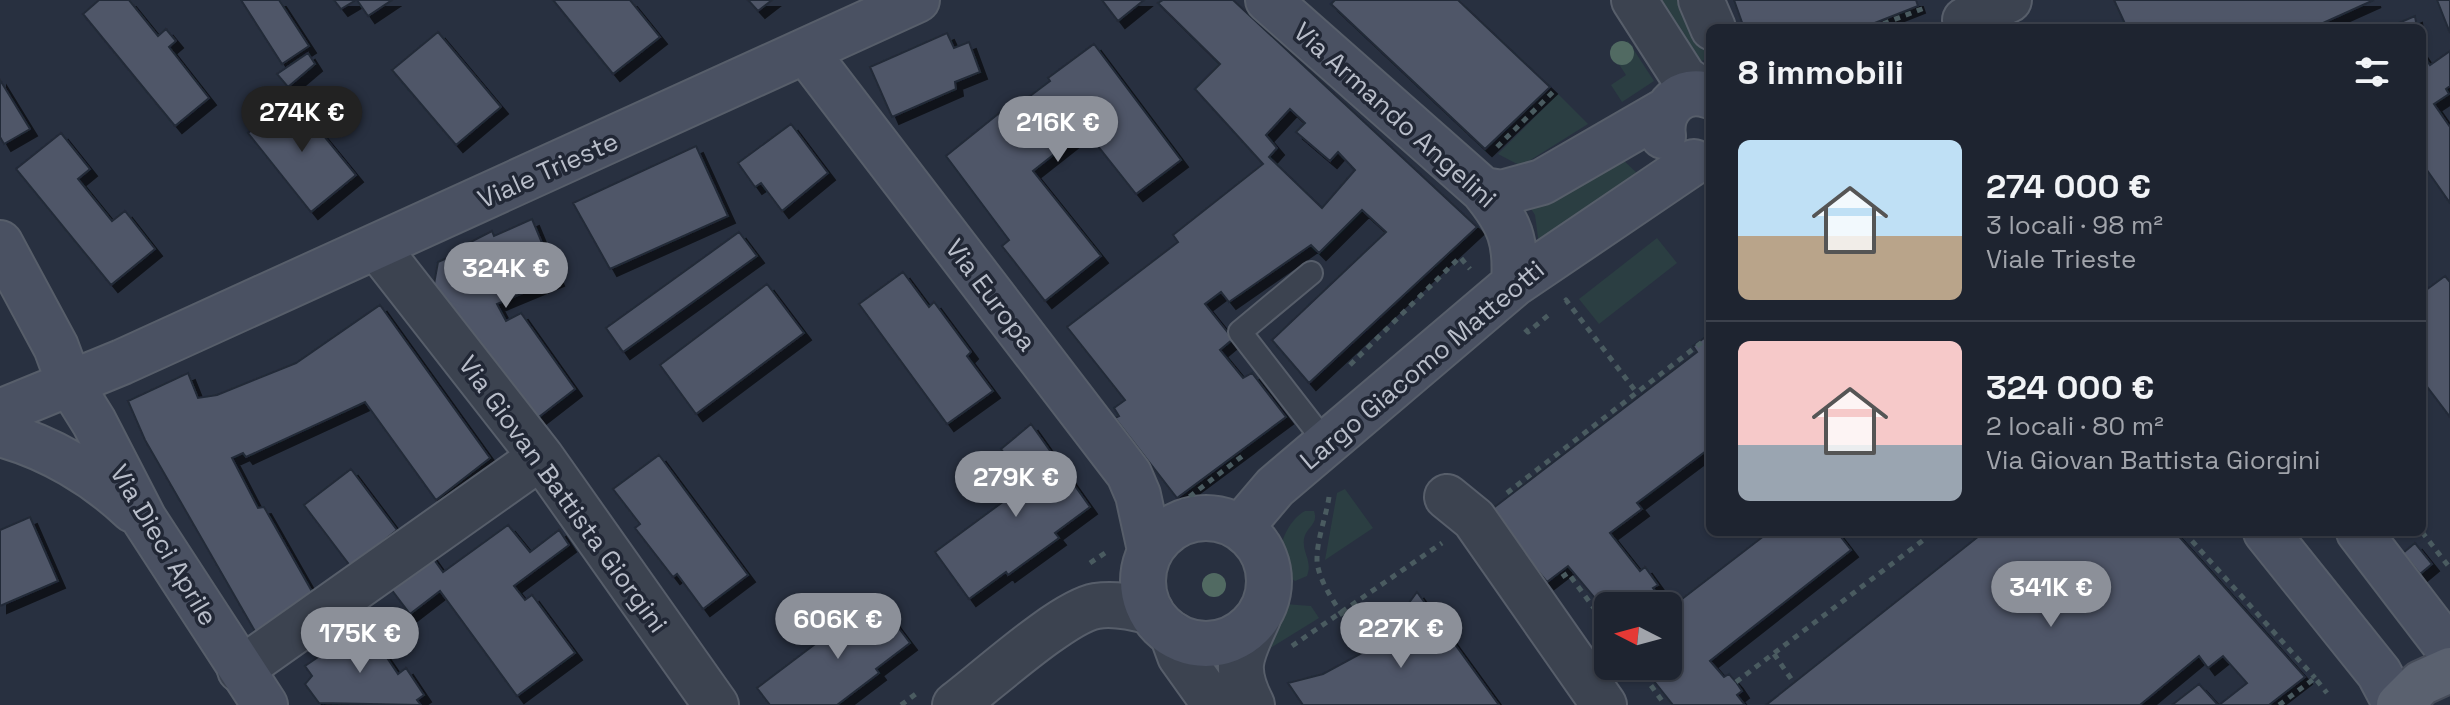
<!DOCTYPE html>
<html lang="it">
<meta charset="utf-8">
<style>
body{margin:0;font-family:"Space Grotesk",sans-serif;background:#2b303c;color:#f1f3f6;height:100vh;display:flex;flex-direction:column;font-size:30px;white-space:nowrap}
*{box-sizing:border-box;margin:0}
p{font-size:26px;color:#a1a4ab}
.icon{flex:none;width:44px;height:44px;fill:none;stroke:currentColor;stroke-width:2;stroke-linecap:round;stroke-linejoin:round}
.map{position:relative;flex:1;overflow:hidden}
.details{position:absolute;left:1706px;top:24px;width:720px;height:512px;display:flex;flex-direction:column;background:#1e2430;border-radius:12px;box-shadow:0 2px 6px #0004,0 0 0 2px #3c414c}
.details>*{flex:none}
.needle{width:52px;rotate:276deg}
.fabs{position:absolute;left:1594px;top:592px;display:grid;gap:16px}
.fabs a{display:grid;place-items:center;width:88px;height:88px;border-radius:12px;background:#1e2430;box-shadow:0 2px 6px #0004,0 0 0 2px #3c414c;font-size:40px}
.price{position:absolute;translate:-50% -68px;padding:0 18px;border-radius:28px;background:#8c9099;color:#fff;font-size:26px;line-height:52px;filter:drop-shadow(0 2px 4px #0008)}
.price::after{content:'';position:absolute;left:50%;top:48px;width:24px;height:18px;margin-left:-12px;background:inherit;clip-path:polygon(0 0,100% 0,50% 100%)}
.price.selected{background:#222;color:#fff}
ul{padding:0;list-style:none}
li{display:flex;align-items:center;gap:24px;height:200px;padding:0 32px}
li+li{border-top:2px solid #3c414c}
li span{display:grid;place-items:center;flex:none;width:224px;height:160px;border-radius:12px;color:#555}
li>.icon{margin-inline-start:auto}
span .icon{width:96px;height:96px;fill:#fffc;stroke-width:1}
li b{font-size:34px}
h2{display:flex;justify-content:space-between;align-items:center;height:96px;padding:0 32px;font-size:34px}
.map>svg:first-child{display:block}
.green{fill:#2b3e42}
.building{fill:#4f5768;stroke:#232a37;stroke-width:2;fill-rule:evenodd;filter:url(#shadow)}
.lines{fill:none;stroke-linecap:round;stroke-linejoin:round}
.lane-casing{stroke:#575e6a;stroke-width:26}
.street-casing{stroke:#575e6a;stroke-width:48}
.secondary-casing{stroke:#575e6a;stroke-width:48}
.primary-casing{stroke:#464c59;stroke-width:48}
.path{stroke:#4a5b60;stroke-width:5;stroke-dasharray:6 6;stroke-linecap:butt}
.lane{stroke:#3c4350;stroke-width:22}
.street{stroke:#3c4350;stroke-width:44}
.secondary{stroke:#4a5162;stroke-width:44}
.primary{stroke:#5a616f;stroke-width:44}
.tree{fill:#516a62}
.labels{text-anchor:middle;stroke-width:7;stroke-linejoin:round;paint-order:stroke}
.street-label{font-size:26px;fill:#b9beca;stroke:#212735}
</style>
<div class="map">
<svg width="2450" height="705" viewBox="0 0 2450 705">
<defs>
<filter id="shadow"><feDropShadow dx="7" dy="7" stdDeviation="0" flood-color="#0009"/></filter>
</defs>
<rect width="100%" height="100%" fill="#283040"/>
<path class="green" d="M 1656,0 L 1686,0 L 1709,58 L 1695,64 Z
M 1628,41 L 1654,81 L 1622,102 L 1611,85 L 1626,75 L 1611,52 Z
M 1558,94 L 1588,124 L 1521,166 L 1498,154 Z
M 1620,157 L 1640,176 L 1539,245 L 1535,215 L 1526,201 Z
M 1657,238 L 1677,263 L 1599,324 L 1579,299 Z
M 1345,489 L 1373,528 L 1325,560 L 1337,493 Z
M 1305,511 L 1314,511 C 1319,525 1306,527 1304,539 C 1302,553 1313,561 1307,576 L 1295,581 C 1268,566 1283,523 1305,511 Z
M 1285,604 L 1311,606 L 1319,618 L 1267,650 L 1275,619 Z"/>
<path class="building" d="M 99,0 L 129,0 L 158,36 L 166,29 L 176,41 L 169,47 L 209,98 L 175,126 L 83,14 Z
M 241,0 L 279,0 L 309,46 L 282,64 Z
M 334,0 L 356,0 L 341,9 Z
M 357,0 L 392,0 L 368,16 Z
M 553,0 L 630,0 L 660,37 L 613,74 Z
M 748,0 L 772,0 L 758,11 Z
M 1102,0 L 1144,0 L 1118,21 Z
M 1163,0 L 1233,0 L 1477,227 L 1309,383 L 1272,340 L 1386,232 L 1362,210 L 1319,253 L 1311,245 L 1229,302 L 1221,292 L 1205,304 L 1233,339 L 1220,350 L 1243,378 L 1252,373 L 1286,417 L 1177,498 L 1115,418 L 1119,416 L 1114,408 L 1125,400 L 1067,327 L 1178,242 L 1173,235 L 1263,164 L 1195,89 L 1220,64 L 1158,3 ZM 1290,109 L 1305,123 L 1296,132 L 1330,161 L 1338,152 L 1355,170 L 1322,208 L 1269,157 L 1277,148 L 1266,135 Z
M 1335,0 L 1458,0 L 1550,87 L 1485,149 L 1331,4 Z
M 1734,0 L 1916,0 L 1918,6 L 1862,28 L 1744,28 Z
M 2114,0 L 2374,0 L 2312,28 L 2127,28 Z
M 2437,0 L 2450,0 L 2450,33 Z
M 2415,16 L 2417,28 L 2387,28 Z
M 438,32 L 501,107 L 456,145 L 392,70 Z
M 947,33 L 954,48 L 969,42 L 980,72 L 955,82 L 956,89 L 892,117 L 870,67 Z
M 1094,44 L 1181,160 L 1136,194 L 1085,130 L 1033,171 L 1101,256 L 1045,301 L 1002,246 L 1009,240 L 946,156 L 1003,110 L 1006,114 L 1050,81 L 1048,78 Z
M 2450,51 L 2450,86 L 2446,89 L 2449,94 L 2434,104 L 2450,127 L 2450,203 L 2422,163 L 2422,53 L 2430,65 Z
M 308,53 L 315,64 L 288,87 L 277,74 Z
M 0,80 L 30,129 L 4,144 L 0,137 Z
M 292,97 L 356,175 L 311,212 L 248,133 Z
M 791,124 L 828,173 L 782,211 L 761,183 L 755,187 L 738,163 Z
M 61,133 L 90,169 L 78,179 L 112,221 L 125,211 L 155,249 L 111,285 L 16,169 Z
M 696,146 L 728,216 L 610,269 L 573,203 Z
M 532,219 L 557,279 L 497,304 L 506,321 L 521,313 L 575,389 L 535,420 L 434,284 L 438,262 L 454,255 L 453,251 L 492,231 L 494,236 Z
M 739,232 L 757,256 L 623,352 L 606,328 Z
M 903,272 L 929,307 L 934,302 L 971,352 L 967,356 L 993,391 L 947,424 L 859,304 Z
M 2445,276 L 2450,282 L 2450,417 L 2422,380 L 2422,293 Z
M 767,284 L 804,333 L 696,414 L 660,365 Z
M 380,305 L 490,458 L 436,500 L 365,402 L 246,457 L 243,453 L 232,458 L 258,508 L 264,507 L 314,595 L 256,633 L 145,440 L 128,401 L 188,373 L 198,398 L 217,395 L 296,363 Z
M 1707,336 L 1710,341 L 1710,448 L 1637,503 L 1642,509 L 1610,533 L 1640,571 L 1645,567 L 1658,585 L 1653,588 L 1667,606 L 1608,606 L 1608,623 L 1595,606 L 1599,603 L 1568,566 L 1547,582 L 1497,522 L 1492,509 L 1697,352 L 1693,346 Z
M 1031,424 L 1090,507 L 1055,533 L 1059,538 L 1008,575 L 1006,572 L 969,599 L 935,552 L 1027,484 L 1001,449 Z
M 659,455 L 748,575 L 703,609 L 677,574 L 673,577 L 635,528 L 640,524 L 613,489 Z
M 351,469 L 397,530 L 351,567 L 304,505 Z
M 30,517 L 58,581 L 0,606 L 0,530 Z
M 508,525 L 530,552 L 559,530 L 569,545 L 514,586 L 525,600 L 532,595 L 575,653 L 517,696 L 440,591 L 410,614 L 388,585 L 430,554 L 443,572 Z
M 1769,532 L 1837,532 L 1851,550 L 1710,661 L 1724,677 L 1729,674 L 1736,682 L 1742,691 L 1737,695 L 1745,705 L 1673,705 L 1642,666 L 1668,666 L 1668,607 L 1669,609 Z
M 1984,532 L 2175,532 L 2305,677 L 2269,705 L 2219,705 L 2247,683 L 2223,656 L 2208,668 L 2199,656 L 2140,705 L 1766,705 Z
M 2415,543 L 2432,564 L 2420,574 L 2403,553 Z
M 1417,592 L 1499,705 L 1303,705 L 1288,683 L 1323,674 L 1362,653 L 1394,623 Z
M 876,598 L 910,643 L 876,669 L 879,673 L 837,705 L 770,705 L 757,688 Z
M 365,625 L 398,674 L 406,668 L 424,695 L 417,700 L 421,705 L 319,703 L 305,684 L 312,676 L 305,666 Z
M 2199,684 L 2218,705 L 2172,705 Z"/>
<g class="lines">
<g class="lane-casing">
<path id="lane" d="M 1311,273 L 1240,332 L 1326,443"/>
</g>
<g class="street-casing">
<path id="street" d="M 1634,0 L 1684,78 L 1705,93
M 1701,0 L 1713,28
M 1965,20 L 2009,0
M 377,247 L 541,457 L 716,705
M 1447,497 L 1474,519 L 1604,705
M 1172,634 L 1180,656 L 1215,705
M 240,670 L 541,457
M 955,705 C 986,682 1062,612 1096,606 C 1115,603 1133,607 1151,612
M 1252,705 C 1232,666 1242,654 1258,618"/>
</g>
<g class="secondary-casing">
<path id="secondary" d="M 1268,0 L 1483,190 C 1510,223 1517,241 1514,284
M 806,52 L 1129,474 L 1138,495 L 1150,550
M 1663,136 C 1659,108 1682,85 1710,96
M 1483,190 L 1502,193 L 1542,182 L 1665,111
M 0,243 L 56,347 L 69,382 L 94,422 L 144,519 L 265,705
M 0,412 L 122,362 L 917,0
M 0,434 C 49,447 96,475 133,510
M1143 581a63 63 0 1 1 126 0a63 63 0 1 1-126 0Z
M 1241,527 L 1275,487 L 1514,284 L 1694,162
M 2266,532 L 2379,673 L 2396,705
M 2359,532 L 2450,651"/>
</g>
<g class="primary-casing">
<path id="primary" d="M 2399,705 L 2421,683 L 2450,670"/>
</g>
<path class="path" d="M 1872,28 L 1927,7
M 1497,147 L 1554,91
M 1565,301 L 1566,300 L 1637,393
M 1525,329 L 1528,332 L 1551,313
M 1350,365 L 1460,257 L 1470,269
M 1507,493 L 1710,336
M 1329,497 C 1326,517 1317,539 1317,559 C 1317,585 1350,624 1364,646
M 1180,504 L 1245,454
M 2184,532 L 2315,678
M 2422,532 L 2450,568
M 1090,563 L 1108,551
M 1562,577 L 1568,573 L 1608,627
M 1292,646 L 1442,543
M 1774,654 L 1794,683
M 1637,666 L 1665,705
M 1736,682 L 1926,538 L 1921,532
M 901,705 L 917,693
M 2279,705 L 2315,678 L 2327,693"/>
<use href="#lane" class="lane"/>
<use href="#street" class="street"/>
<use href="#secondary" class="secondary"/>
<use href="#primary" class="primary"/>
</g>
<g class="tree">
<circle cx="1622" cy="53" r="12"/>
<circle cx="1214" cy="585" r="12"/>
</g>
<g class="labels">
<g class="street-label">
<text transform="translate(1395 115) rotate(42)" y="9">Via Armando Angelini</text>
<text transform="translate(548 170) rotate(-24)" y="9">Viale Trieste</text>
<text transform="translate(991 295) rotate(53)" y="9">Via Europa</text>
<text transform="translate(1422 365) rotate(-40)" y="9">Largo Giacomo Matteotti</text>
<text transform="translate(563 494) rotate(54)" y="9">Via Giovan Battista Giorgini</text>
<text transform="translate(164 545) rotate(59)" y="9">Via Dieci Aprile</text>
</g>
</g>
</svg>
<div class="fabs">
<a><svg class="needle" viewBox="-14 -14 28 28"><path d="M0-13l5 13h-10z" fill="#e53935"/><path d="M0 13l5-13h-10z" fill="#a1a4ab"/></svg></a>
</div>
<b class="price selected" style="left:302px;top:154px">274K €</b>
<b class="price" style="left:1058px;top:164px">216K €</b>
<b class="price" style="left:506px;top:310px">324K €</b>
<b class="price" style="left:1016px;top:519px">279K €</b>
<b class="price" style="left:2051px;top:629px">341K €</b>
<b class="price" style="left:838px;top:661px">606K €</b>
<b class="price" style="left:1401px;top:670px">227K €</b>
<b class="price" style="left:360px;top:675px">175K €</b>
<section class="details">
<h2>8 immobili<svg class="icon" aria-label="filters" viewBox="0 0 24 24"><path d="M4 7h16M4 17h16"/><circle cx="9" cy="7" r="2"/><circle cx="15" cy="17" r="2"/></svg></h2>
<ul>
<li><span style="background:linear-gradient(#bfe0f5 60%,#b9a48a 0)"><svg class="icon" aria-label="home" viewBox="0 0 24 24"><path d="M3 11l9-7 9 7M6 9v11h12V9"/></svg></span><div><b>274 000 €</b><p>3 locali · 98 m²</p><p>Viale Trieste</p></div></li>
<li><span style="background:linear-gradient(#f6c9c9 65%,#9aa5b1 0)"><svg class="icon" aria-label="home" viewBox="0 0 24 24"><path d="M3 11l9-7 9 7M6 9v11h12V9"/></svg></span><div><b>324 000 €</b><p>2 locali · 80 m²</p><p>Via Giovan Battista Giorgini</p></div></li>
</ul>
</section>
</div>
